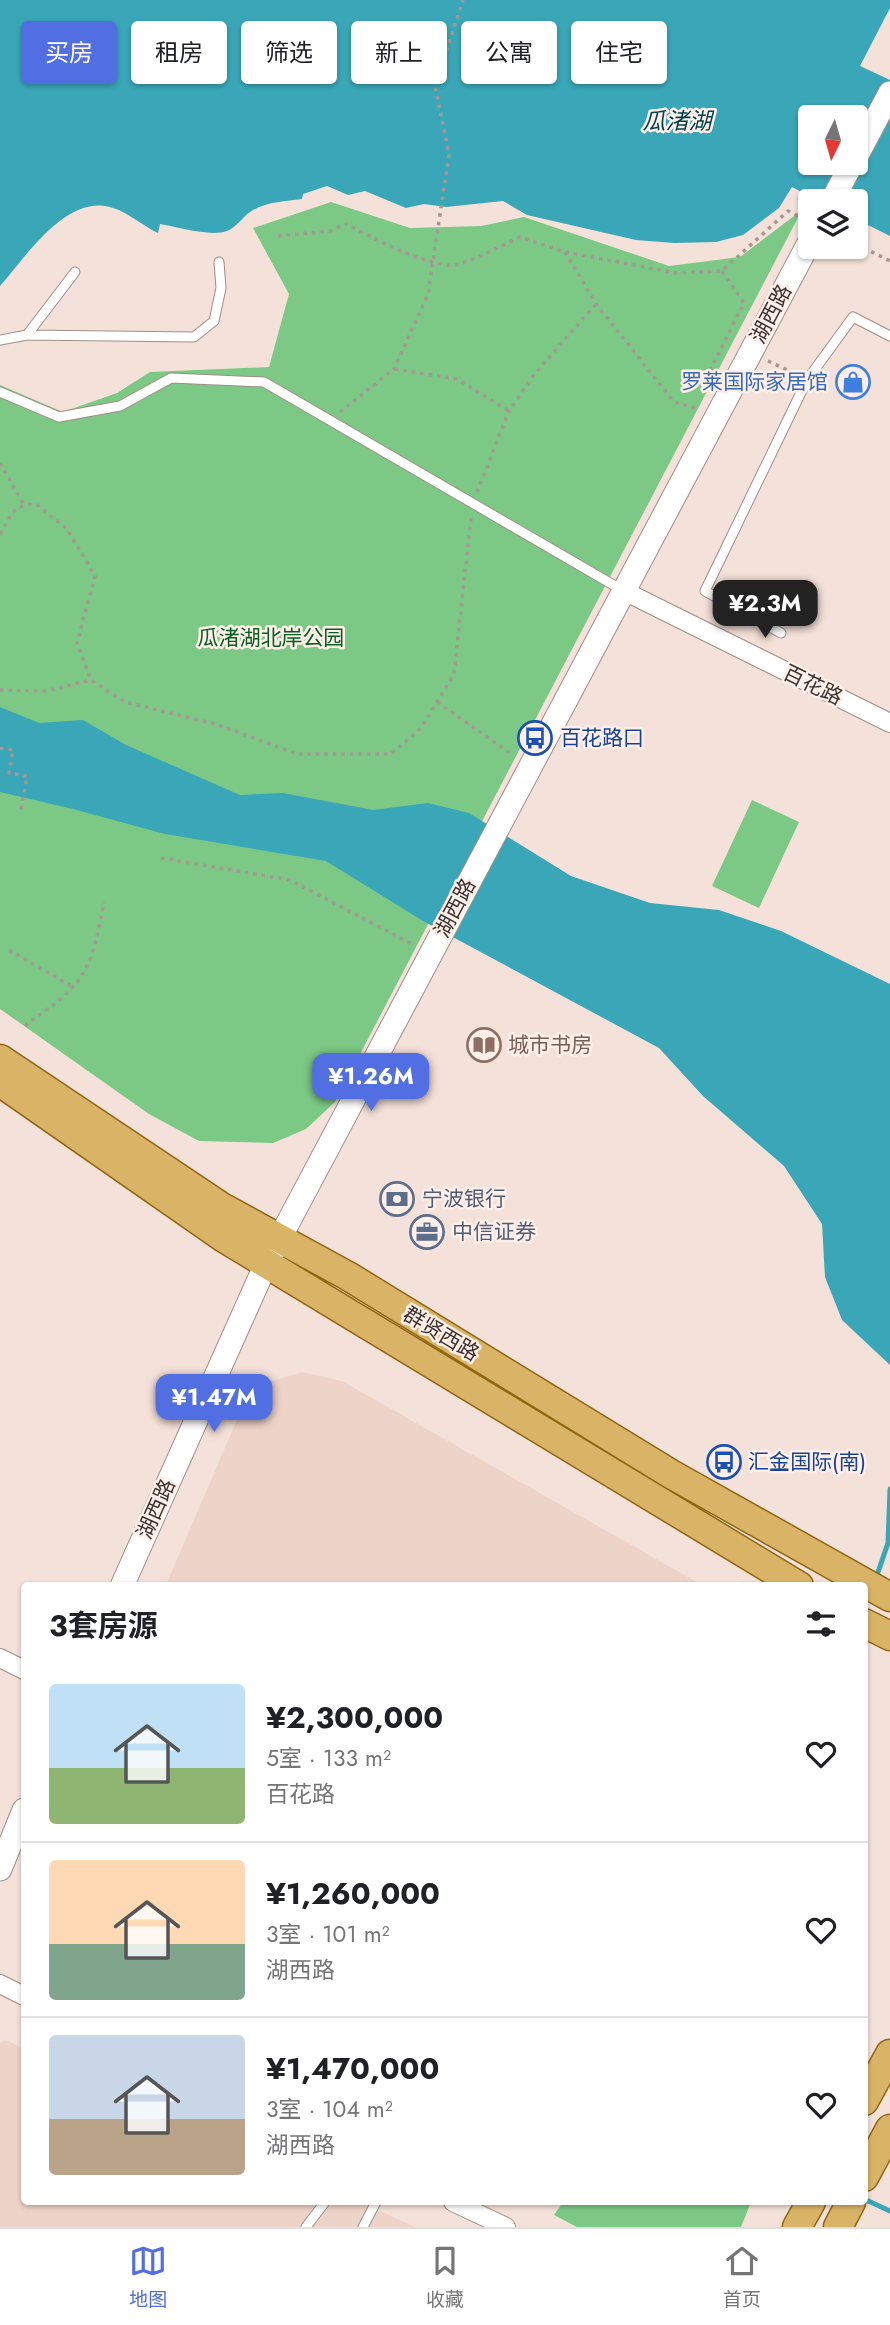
<!DOCTYPE html>
<html lang="zh">
<meta charset="utf-8">
<style>
body{margin:0;font-family:Jost,"Noto Sans SC",sans-serif;background:#f6f6f6;color:#202124;height:100vh;display:flex;flex-direction:column;font-size:26px;white-space:nowrap}
*{box-sizing:border-box;margin:0}
p{font-size:23px;color:#757577}
.icon{flex:none;width:38px;height:38px;fill:none;stroke:currentColor;stroke-width:2;stroke-linecap:round;stroke-linejoin:round}
.map{position:relative;flex:1;overflow:hidden}
.sheet{position:absolute;left:21px;top:1582px;width:847px;height:623px;display:flex;flex-direction:column;background:#fff;border-radius:7px;box-shadow:0 2px 5px #0004}
.sheet>*{flex:none}
.banner{position:absolute;left:21px;top:21px;width:849px;height:63px;display:flex;gap:14px}
.needle{width:46px;rotate:185deg}
.fabs{position:absolute;left:798px;top:105px;display:grid;gap:14px}
.fabs a{display:grid;place-items:center;width:70px;height:70px;border-radius:7px;background:#fff;box-shadow:0 2px 5px #0004;font-size:35px}
.price{position:absolute;translate:-50% -60px;padding:0 16px;border-radius:14px;background:#526ee3;color:#fff;font-size:23px;line-height:46px;filter:drop-shadow(0 2px 4px #0008)}
.price::after{content:'';position:absolute;left:50%;top:42px;width:21px;height:16px;margin-left:-10px;background:inherit;clip-path:polygon(0 0,100% 0,50% 100%)}
.price.active{background:#222;color:#fff}
ul{padding:0;list-style:none}
li{display:flex;align-items:center;gap:21px;height:175px;padding:0 28px}
li+li{border-top:2px solid #e0e0e0}
li span{display:grid;place-items:center;flex:none;width:196px;height:140px;border-radius:7px;color:#555}
li>.icon{margin-inline-start:auto}
span .icon{width:84px;height:84px;fill:#fffc;stroke-width:1}
li b{font-size:30px}
h2{display:flex;justify-content:space-between;align-items:center;height:84px;padding:0 28px;font-size:30px}
.tag{padding:0 24px;border-radius:7px;background:#fff;box-shadow:0 2px 5px #0004;font-size:24px;line-height:63px}
.tag.active{background:#526ee3;color:#fff}
.tabs{display:flex;justify-content:space-around;align-items:center;height:98px;border-top:2px solid #e0e0e0;background:#fff;font-size:19px;color:#757577}
.tabs a{display:grid;justify-items:center;gap:4px}
.tabs .active{color:#526ee3}
.map>svg:first-child{display:block}
.built{fill:#eed3c8}
.green{fill:#7cc985}
.water{fill:#39a7b7;fill-rule:evenodd}
.lines{fill:none;stroke-linecap:round;stroke-linejoin:round}
.stream{stroke:#39a7b7;stroke-width:5}
.service-casing{stroke:#a08e87;stroke-width:11}
.minor-casing{stroke:#a08e87;stroke-width:20}
.tertiary-casing{stroke:#a08e87;stroke-width:25}
.primary-casing{stroke:#916611;stroke-width:31}
.path{stroke:#a59791;stroke-width:3.5;stroke-dasharray:3.5 5;stroke-linecap:butt}
.service{stroke:#fff;stroke-width:9}
.minor{stroke:#fff;stroke-width:18}
.tertiary{stroke:#fff;stroke-width:23}
.primary{stroke:#d9b366;stroke-width:28}
.labels{text-anchor:middle;stroke-width:5;stroke-linejoin:round;paint-order:stroke}
.street-label{font-size:21px;fill:#3b3330;stroke:#ffefe9}
.shop-label{font-size:21px;fill:#366cbe;stroke:#ffefe9;text-anchor:end}
.park-label{font-size:21px;fill:#066021;stroke:#ffefe9}
.transit-label{font-size:21px;fill:#164399;stroke:#ffefe9;text-anchor:start}
.education-label{font-size:21px;fill:#785e54;stroke:#ffefe9;text-anchor:start}
.service-label{font-size:21px;fill:#4e5e75;stroke:#ffefe9;text-anchor:start}
.water-label{font-size:23px;font-style:italic;fill:#00454e;stroke:#ffefe9}
</style>
<div class="map">
<svg width="890" height="2227" viewBox="0 0 890 2227">
<rect width="100%" height="100%" fill="#f4e1d9"/>
<path class="built" d="M 302,1372 L 342,1381 L 702,1585 L 166,1585 L 239,1415 L 269,1382 Z
M 6,2040 L 24,2049 L 24,2202 L 360,2202 L 415,2227 L 0,2227 L 0,2043 Z"/>
<path class="green" d="M 331,202 L 410,228 L 481,226 L 524,217 L 669,266 L 740,257 L 802,210 L 335,1102 L 306,1129 L 273,1143 L 199,1141 L 149,1114 L 0,1009 L 0,385 L 63,412 L 117,393 L 150,372 L 269,367 L 289,294 L 253,228 Z
M 752,800 L 799,822 L 759,908 L 712,886 Z
M 563,2202 L 751,2202 L 741,2227 L 577,2227 L 554,2215 Z"/>
<path class="water" d="M 0,0 L 890,0 L 890,8 L 860,66 L 890,80 L 890,236 L 856,219 L 856,201 L 819,201 L 792,187 L 779,208 L 743,235 L 716,242 L 674,243 L 636,240 L 527,215 L 503,201 L 446,207 L 424,204 L 406,208 L 365,191 L 348,195 L 327,186 L 303,194 L 302,199 C 286,201 267,202 253,210 C 244,215 237,227 227,231 C 211,237 177,227 160,224 L 158,233 C 141,225 125,209 105,206 C 62,200 25,258 0,286 ZM 810,117 L 856,117 L 856,163 L 810,163 Z
M 0,707 L 39,723 L 83,720 L 126,745 L 240,795 L 283,793 L 373,810 L 428,803 L 469,813 L 571,876 L 650,903 L 719,910 L 781,931 L 890,984 L 890,1365 L 842,1320 L 825,1277 L 822,1224 L 784,1166 L 703,1096 L 659,1048 L 423,921 L 326,861 L 165,834 L 73,809 L 0,792 Z"/>
<g class="lines">
<path class="stream" d="M 875,1581 L 888,1543 L 890,1489
M 864,2199 L 890,2211"/>
<g class="service-casing">
<path id="service" d="M 27,335 L 75,272
M 0,340 L 27,335 L 194,337 L 214,321 L 221,288 L 219,262
M 0,392 L 59,417 L 120,406 L 171,378 L 264,382 L 622,590
M 781,633 L 705,591 L 807,380 L 853,317 L 890,336
M 306,2227 L 325,2202
M 363,2227 L 376,2202"/>
</g>
<g class="minor-casing">
<path id="minor" d="M 624,591 L 890,723
M 0,1658 L 24,1670
M 0,1984 L 24,1996
M 453,2202 L 506,2227"/>
</g>
<g class="tertiary-casing">
<path id="tertiary" d="M 856,157 L 890,93
M 832,201 L 852,163
M 122,1586 L 266,1264 L 810,241
M 0,1869 L 24,1810"/>
</g>
<g class="primary-casing">
<path id="primary" d="M 0,1059 L 220,1206 L 348,1276 L 671,1474 L 890,1597
M 0,1082 L 224,1238 L 799,1586
M 864,1623 L 890,1636
M 864,2101 L 890,2054
M 864,2177 L 890,2129
M 797,2227 L 811,2202
M 838,2227 L 851,2202"/>
</g>
<path class="path" d="M 278,236 L 330,231 L 346,224 C 370,236 435,272 459,264 C 480,258 500,246 520,237 L 565,252 L 676,273 L 722,271 L 788,211 L 808,221
M 856,244 L 890,261
M 565,252 L 596,304 L 674,402 L 699,409
M 768,361 L 796,374
M 395,369 L 457,379 L 509,411
M 714,381 L 706,378 L 744,303 L 722,271
M 340,412 L 394,369 L 428,294 L 449,155 L 435,85 L 463,0
M 0,463 L 24,505
M 477,492 L 509,411 L 533,376 L 596,304
M 0,534 C 11,516 12,505 36,504 L 67,529 L 95,576 L 77,643 L 91,680 L 125,702 L 215,724 L 297,754 L 391,754 L 422,727 L 454,674 L 471,517
M 0,690 L 46,691 L 91,680
M 437,702 L 513,755
M 0,748 L 13,750 L 9,773 L 27,776 L 20,814
M 161,858 L 290,880 L 414,945
M 9,950 L 73,987
M 25,1026 C 40,1014 59,1002 72,988 C 94,965 98,932 104,902"/>
<use href="#service" class="service"/>
<use href="#minor" class="minor"/>
<use href="#tertiary" class="tertiary"/>
<use href="#primary" class="primary"/>
</g>
<defs>
<g id="shop-ring" transform="scale(1.75)"><circle r="9.5" fill="#ffefe9" stroke="#3f7fe0" stroke-width="1.5"/><path d="M-5-2.5h2.3a2.7 3.5 0 0 1 5.4 0H5L5.5 6h-11ZM-1.5-2.5h3a1.5 2.3 0 0 0-3 0Z" fill="#3f7fe0"/></g>
<g id="bus-ring" transform="scale(1.75)"><circle r="9.5" fill="#ffefe9" stroke="#1a4fb4" stroke-width="1.5"/><path d="M-5-6H5V4H4V6H2V4H-2V6H-4V4H-5ZM-3.5-4V0h7V-4ZM-3.5 1.2v1.5H-2V1.2ZM2 1.2v1.5H3.5V1.2Z" fill="#1a4fb4"/></g>
<g id="library-ring" transform="scale(1.75)"><circle r="9.5" fill="#ffefe9" stroke="#8d6e63" stroke-width="1.5"/><path d="M-6-4Q-3-5.5-.7-3.5V5Q-3 3-6 4ZM6-4Q3-5.5 .7-3.5V5Q3 3 6 4Z" fill="#8d6e63"/></g>
<g id="bank-ring" transform="scale(1.75)"><circle r="9.5" fill="#ffefe9" stroke="#5c6f8a" stroke-width="1.5"/><path d="M-6-4H6V4H-6ZM0-2.3a2.3 2.3 0 1 0 0 4.6a2.3 2.3 0 1 0 0-4.6Z" fill="#5c6f8a"/></g>
<g id="office-ring" transform="scale(1.75)"><circle r="9.5" fill="#ffefe9" stroke="#5c6f8a" stroke-width="1.5"/><path d="M-6-3h4V-5.5h4V-3h4V5H-6ZM-1-4.5V-3h2v-1.5ZM-6 0V1H6V0Z" fill="#5c6f8a"/></g>
</defs>
<g fill-rule="evenodd">
<use href="#shop-ring" x="853" y="382"/>
<use href="#bus-ring" x="535" y="738"/>
<use href="#library-ring" x="484" y="1045"/>
<use href="#bank-ring" x="397" y="1199"/>
<use href="#office-ring" x="427" y="1232"/>
<use href="#bus-ring" x="724" y="1462"/>
</g>
<g class="labels">
<g class="street-label">
<text transform="translate(771 314) rotate(-62)" y="7">湖西路</text>
<text transform="translate(813 685) rotate(26)" y="7">百花路</text>
<text transform="translate(455 908) rotate(-62)" y="7">湖西路</text>
<text transform="translate(441 1334) rotate(31)" y="7">群贤西路</text>
<text transform="translate(156 1509) rotate(-66)" y="7">湖西路</text>
</g>
<g class="shop-label">
<text x="828" y="389">罗莱国际家居馆</text>
</g>
<g class="park-label">
<text x="271" y="645">瓜渚湖北岸公园</text>
</g>
<g class="transit-label">
<text x="560" y="745">百花路口</text>
<text x="748" y="1469">汇金国际(南)</text>
</g>
<g class="education-label">
<text x="508" y="1052">城市书房</text>
</g>
<g class="service-label">
<text x="422" y="1206">宁波银行</text>
<text x="452" y="1239">中信证券</text>
</g>
<g class="water-label">
<text x="677" y="129">瓜渚湖</text>
</g>
</g>
</svg>
<div class="fabs">
<a><svg class="needle" viewBox="-14 -14 28 28"><path d="M0-13l5 13h-10z" fill="#e53935"/><path d="M0 13l5-13h-10z" fill="#757577"/></svg></a>
<a><svg class="icon" aria-label="layers" viewBox="0 0 24 24"><path d="M12 4l9 5-9 5-9-5zM3 14l9 5 9-5"/></svg></a>
</div>
<b class="price active" style="left:765px;top:640px">¥2.3M</b>
<b class="price" style="left:371px;top:1113px">¥1.26M</b>
<b class="price" style="left:214px;top:1434px">¥1.47M</b>
<div class="banner">
<a class="tag active">买房</a>
<a class="tag">租房</a>
<a class="tag">筛选</a>
<a class="tag">新上</a>
<a class="tag">公寓</a>
<a class="tag">住宅</a>
</div>
<section class="sheet">
<h2>3套房源<svg class="icon" aria-label="filters" viewBox="0 0 24 24"><path d="M4 7h16M4 17h16"/><circle cx="9" cy="7" r="2"/><circle cx="15" cy="17" r="2"/></svg></h2>
<ul>
<li><span style="background:linear-gradient(#bfe0f5 60%,#8fb573 0)"><svg class="icon" aria-label="home" viewBox="0 0 24 24"><path d="M3 11l9-7 9 7M6 9v11h12V9"/></svg></span><div><b>¥2,300,000</b><p>5室 · 133 m²</p><p>百花路</p></div><svg class="icon" aria-label="heart" viewBox="0 0 24 24"><path d="M12 20l-8-8c-3-5 5-10 8-4 3-6 11-1 8 4z"/></svg></li>
<li><span style="background:linear-gradient(#ffd9b3 60%,#7fa58c 0)"><svg class="icon" aria-label="home" viewBox="0 0 24 24"><path d="M3 11l9-7 9 7M6 9v11h12V9"/></svg></span><div><b>¥1,260,000</b><p>3室 · 101 m²</p><p>湖西路</p></div><svg class="icon" aria-label="heart" viewBox="0 0 24 24"><path d="M12 20l-8-8c-3-5 5-10 8-4 3-6 11-1 8 4z"/></svg></li>
<li><span style="background:linear-gradient(#c9d6e8 60%,#b9a48a 0)"><svg class="icon" aria-label="home" viewBox="0 0 24 24"><path d="M3 11l9-7 9 7M6 9v11h12V9"/></svg></span><div><b>¥1,470,000</b><p>3室 · 104 m²</p><p>湖西路</p></div><svg class="icon" aria-label="heart" viewBox="0 0 24 24"><path d="M12 20l-8-8c-3-5 5-10 8-4 3-6 11-1 8 4z"/></svg></li>
</ul>
</section>
</div>
<nav class="tabs">
<a class="active"><svg class="icon" aria-label="map" viewBox="0 0 24 24"><path d="M3 6l6-2 6 2 6-2v14l-6 2-6-2-6 2zM9 4v14M15 6v14"/></svg>地图</a>
<a><svg class="icon" aria-label="saved" viewBox="0 0 24 24"><path d="M7 4h10v16l-5-4-5 4z"/></svg>收藏</a>
<a><svg class="icon" aria-label="home" viewBox="0 0 24 24"><path d="M3 11l9-7 9 7M6 9v11h12V9"/></svg>首页</a>
</nav>
